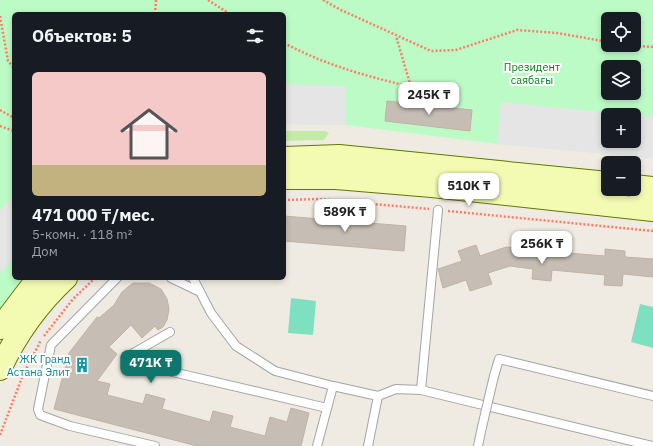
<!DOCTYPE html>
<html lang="ru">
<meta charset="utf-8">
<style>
body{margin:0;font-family:"IBM Plex Sans",sans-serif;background:#20242c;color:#f1f3f6;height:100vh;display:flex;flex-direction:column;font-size:15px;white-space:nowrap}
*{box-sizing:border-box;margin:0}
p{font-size:13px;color:#9ea1a6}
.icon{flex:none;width:22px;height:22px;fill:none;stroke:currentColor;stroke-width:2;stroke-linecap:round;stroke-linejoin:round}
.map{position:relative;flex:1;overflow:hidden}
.details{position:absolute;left:12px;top:12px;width:274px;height:268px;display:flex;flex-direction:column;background:#171b24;border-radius:6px;box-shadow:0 2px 6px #0003}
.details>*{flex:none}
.tools{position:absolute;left:601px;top:12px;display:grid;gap:8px}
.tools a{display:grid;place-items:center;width:40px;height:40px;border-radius:6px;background:#171b24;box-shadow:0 2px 6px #0003;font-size:20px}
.price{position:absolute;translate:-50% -34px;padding:0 9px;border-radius:8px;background:#fff;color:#222;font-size:13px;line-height:26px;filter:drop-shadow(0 1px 2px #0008)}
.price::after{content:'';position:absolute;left:50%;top:24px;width:12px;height:9px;margin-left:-6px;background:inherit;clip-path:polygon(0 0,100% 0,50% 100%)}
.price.current{background:#0f766e;color:#fff}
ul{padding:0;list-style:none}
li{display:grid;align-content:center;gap:8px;height:212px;padding:0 20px}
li+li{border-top:1px solid #363941}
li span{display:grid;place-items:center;height:124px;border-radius:6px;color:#555}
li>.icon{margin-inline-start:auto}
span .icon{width:72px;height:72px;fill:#fffc;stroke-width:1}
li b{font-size:17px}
h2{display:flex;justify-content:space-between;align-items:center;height:48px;padding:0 20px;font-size:17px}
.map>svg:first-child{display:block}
.grass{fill:#c3eba6}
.park{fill:#bdfbc6;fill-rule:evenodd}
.pitch{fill:#7de1c1}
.parking{fill:#e5e5e5}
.building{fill:#c6beb5;stroke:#c1b2a4}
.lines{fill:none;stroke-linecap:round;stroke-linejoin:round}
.lane-casing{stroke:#a4a4a4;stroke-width:10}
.secondary-casing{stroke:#627701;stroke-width:24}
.path{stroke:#fe7d63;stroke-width:2.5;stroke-dasharray:2 2;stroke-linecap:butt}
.lane{stroke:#fff;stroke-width:8}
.secondary{stroke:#f3fbb3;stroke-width:22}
.lane-bridge-casing{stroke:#a4a4a4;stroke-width:10;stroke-linecap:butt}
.lane-bridge{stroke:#fff;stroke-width:8}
.labels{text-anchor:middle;stroke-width:4;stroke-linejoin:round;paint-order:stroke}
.park-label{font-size:11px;fill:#077e19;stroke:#fff}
.culture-label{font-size:11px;fill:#0d838f;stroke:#fff;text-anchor:end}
</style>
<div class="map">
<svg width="653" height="446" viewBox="0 0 653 446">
<rect width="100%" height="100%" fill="#efebe2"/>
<path class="grass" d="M 284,131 L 325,131 L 329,133 L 324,140 L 284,141 Z"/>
<path class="park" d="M 0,0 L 653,0 L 653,158 L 497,144 L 345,125 L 284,124 L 284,14 L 14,14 L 14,278 L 28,278 L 0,317 ZM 608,19 L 634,19 L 634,45 L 608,45 ZM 608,67 L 634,67 L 634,93 L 608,93 ZM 608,115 L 634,115 L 634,141 L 608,141 Z"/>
<path class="pitch" d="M 291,298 L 316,301 L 313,335 L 288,333 Z
M 640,304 L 653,307 L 653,348 L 631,342 Z"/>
<path class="parking" d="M 284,84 L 346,86 L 345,125 L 284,124 Z
M 501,102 L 630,115 L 608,115 L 608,141 L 634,141 L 634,115 L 653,117 L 653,158 L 497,144 Z
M 14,196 L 14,257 L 0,274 L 0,210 Z"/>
<path class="building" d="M 387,101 L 472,110 L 470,131 L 385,121 Z
M 284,216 L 406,226 L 404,251 L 284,241 Z
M 535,241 L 556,243 L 555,252 L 605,256 L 605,249 L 625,251 L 625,257 L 653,259 L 653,277 L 623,274 L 622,286 L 604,285 L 605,275 L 552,270 L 551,281 L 532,279 L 533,269 L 510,266 L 488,273 L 492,284 L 470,291 L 466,280 L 443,288 L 438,269 L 462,261 L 458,251 L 476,245 L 480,256 L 506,247 L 534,249 Z
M 133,283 L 149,283 L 161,289 L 167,299 L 169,309 L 167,320 L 163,327 L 158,330 L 155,326 L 142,338 L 131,325 L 109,347 L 117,354 L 97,381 L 110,384 L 107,395 L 143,404 L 146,394 L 165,399 L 162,409 L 210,422 L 213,411 L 233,416 L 230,427 L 265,436 L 270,417 L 287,422 L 291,408 L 309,413 L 301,446 L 197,446 L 54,409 L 69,353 L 97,317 L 99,318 L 114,305 L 122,292 Z"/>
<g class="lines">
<g class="lane-casing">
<path id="lane" d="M 117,278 L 51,345 L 38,409 L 40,415 L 70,426 L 155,446
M 171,278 L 200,292
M 193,278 L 211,313 L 236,346 L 275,371 L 333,386
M 170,332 L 130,355 L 131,360 L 134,363 L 327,408
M 494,376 L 499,359 L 653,396
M 421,390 L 438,210
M 378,396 L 396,389 L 421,390 L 652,446
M 317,446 L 333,386 L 378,396 L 368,446
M 478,446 L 482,427"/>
</g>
<g class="secondary-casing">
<path id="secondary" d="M 284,158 L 339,156 L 608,183
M 284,178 L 336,178 L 432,186 L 653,210
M 634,186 L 653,188
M 0,328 L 38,278
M 0,369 C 16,335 38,304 66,278"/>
</g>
<path class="path" d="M 208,0 L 230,14
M 323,0 L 341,10 L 431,51 L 456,50 L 517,30 L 557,33 L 608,42
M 155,14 L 156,0
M 0,16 L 8,61 L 14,68
M 284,43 C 328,66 363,75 411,87 L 396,36
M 627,45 L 653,47
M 0,110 L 14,118
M 0,126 L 14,131
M 284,200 L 318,199 L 429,209
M 448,211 L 653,231
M 44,336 L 73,299 L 95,278
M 0,435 L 23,375 L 41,340"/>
<use href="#lane" class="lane"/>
<use href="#secondary" class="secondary"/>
<g class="lane-bridge-casing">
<path id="lane-bridge" d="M 482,427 L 494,376"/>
</g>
<use href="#lane-bridge" class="lane-bridge"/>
</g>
<defs>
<g id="building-bare" transform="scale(1.2)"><path d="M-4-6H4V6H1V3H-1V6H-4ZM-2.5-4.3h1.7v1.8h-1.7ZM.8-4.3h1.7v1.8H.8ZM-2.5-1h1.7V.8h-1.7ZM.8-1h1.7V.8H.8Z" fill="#0f9aa8" stroke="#fff" stroke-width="2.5" paint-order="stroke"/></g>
</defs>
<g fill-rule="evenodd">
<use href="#building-bare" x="82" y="365"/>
</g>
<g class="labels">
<g class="park-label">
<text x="532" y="71">Президент<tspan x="532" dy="13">саябағы</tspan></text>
</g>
<g class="culture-label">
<text x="70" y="363">ЖК Гранд<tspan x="70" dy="13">Астана Элит</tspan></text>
</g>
</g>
</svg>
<div class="tools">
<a><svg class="icon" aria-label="locate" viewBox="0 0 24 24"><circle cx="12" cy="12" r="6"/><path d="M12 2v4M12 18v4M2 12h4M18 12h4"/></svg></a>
<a><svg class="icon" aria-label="layers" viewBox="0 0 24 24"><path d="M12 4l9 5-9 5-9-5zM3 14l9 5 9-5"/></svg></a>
<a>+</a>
<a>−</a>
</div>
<b class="price" style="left:429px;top:116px">245K ₸</b>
<b class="price" style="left:469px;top:207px">510K ₸</b>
<b class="price" style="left:345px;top:233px">589K ₸</b>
<b class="price" style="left:542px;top:265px">256K ₸</b>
<b class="price current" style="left:151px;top:384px">471K ₸</b>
<section class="details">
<h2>Объектов: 5<svg class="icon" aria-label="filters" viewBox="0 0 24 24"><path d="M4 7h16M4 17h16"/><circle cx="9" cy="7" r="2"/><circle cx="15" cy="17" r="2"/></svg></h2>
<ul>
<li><span style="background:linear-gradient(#f6c9c9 75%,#c2b280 0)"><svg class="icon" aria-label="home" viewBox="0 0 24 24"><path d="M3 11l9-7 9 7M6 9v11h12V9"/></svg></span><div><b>471 000 ₸/мес.</b><p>5-комн. · 118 m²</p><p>Дом</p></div></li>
</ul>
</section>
</div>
